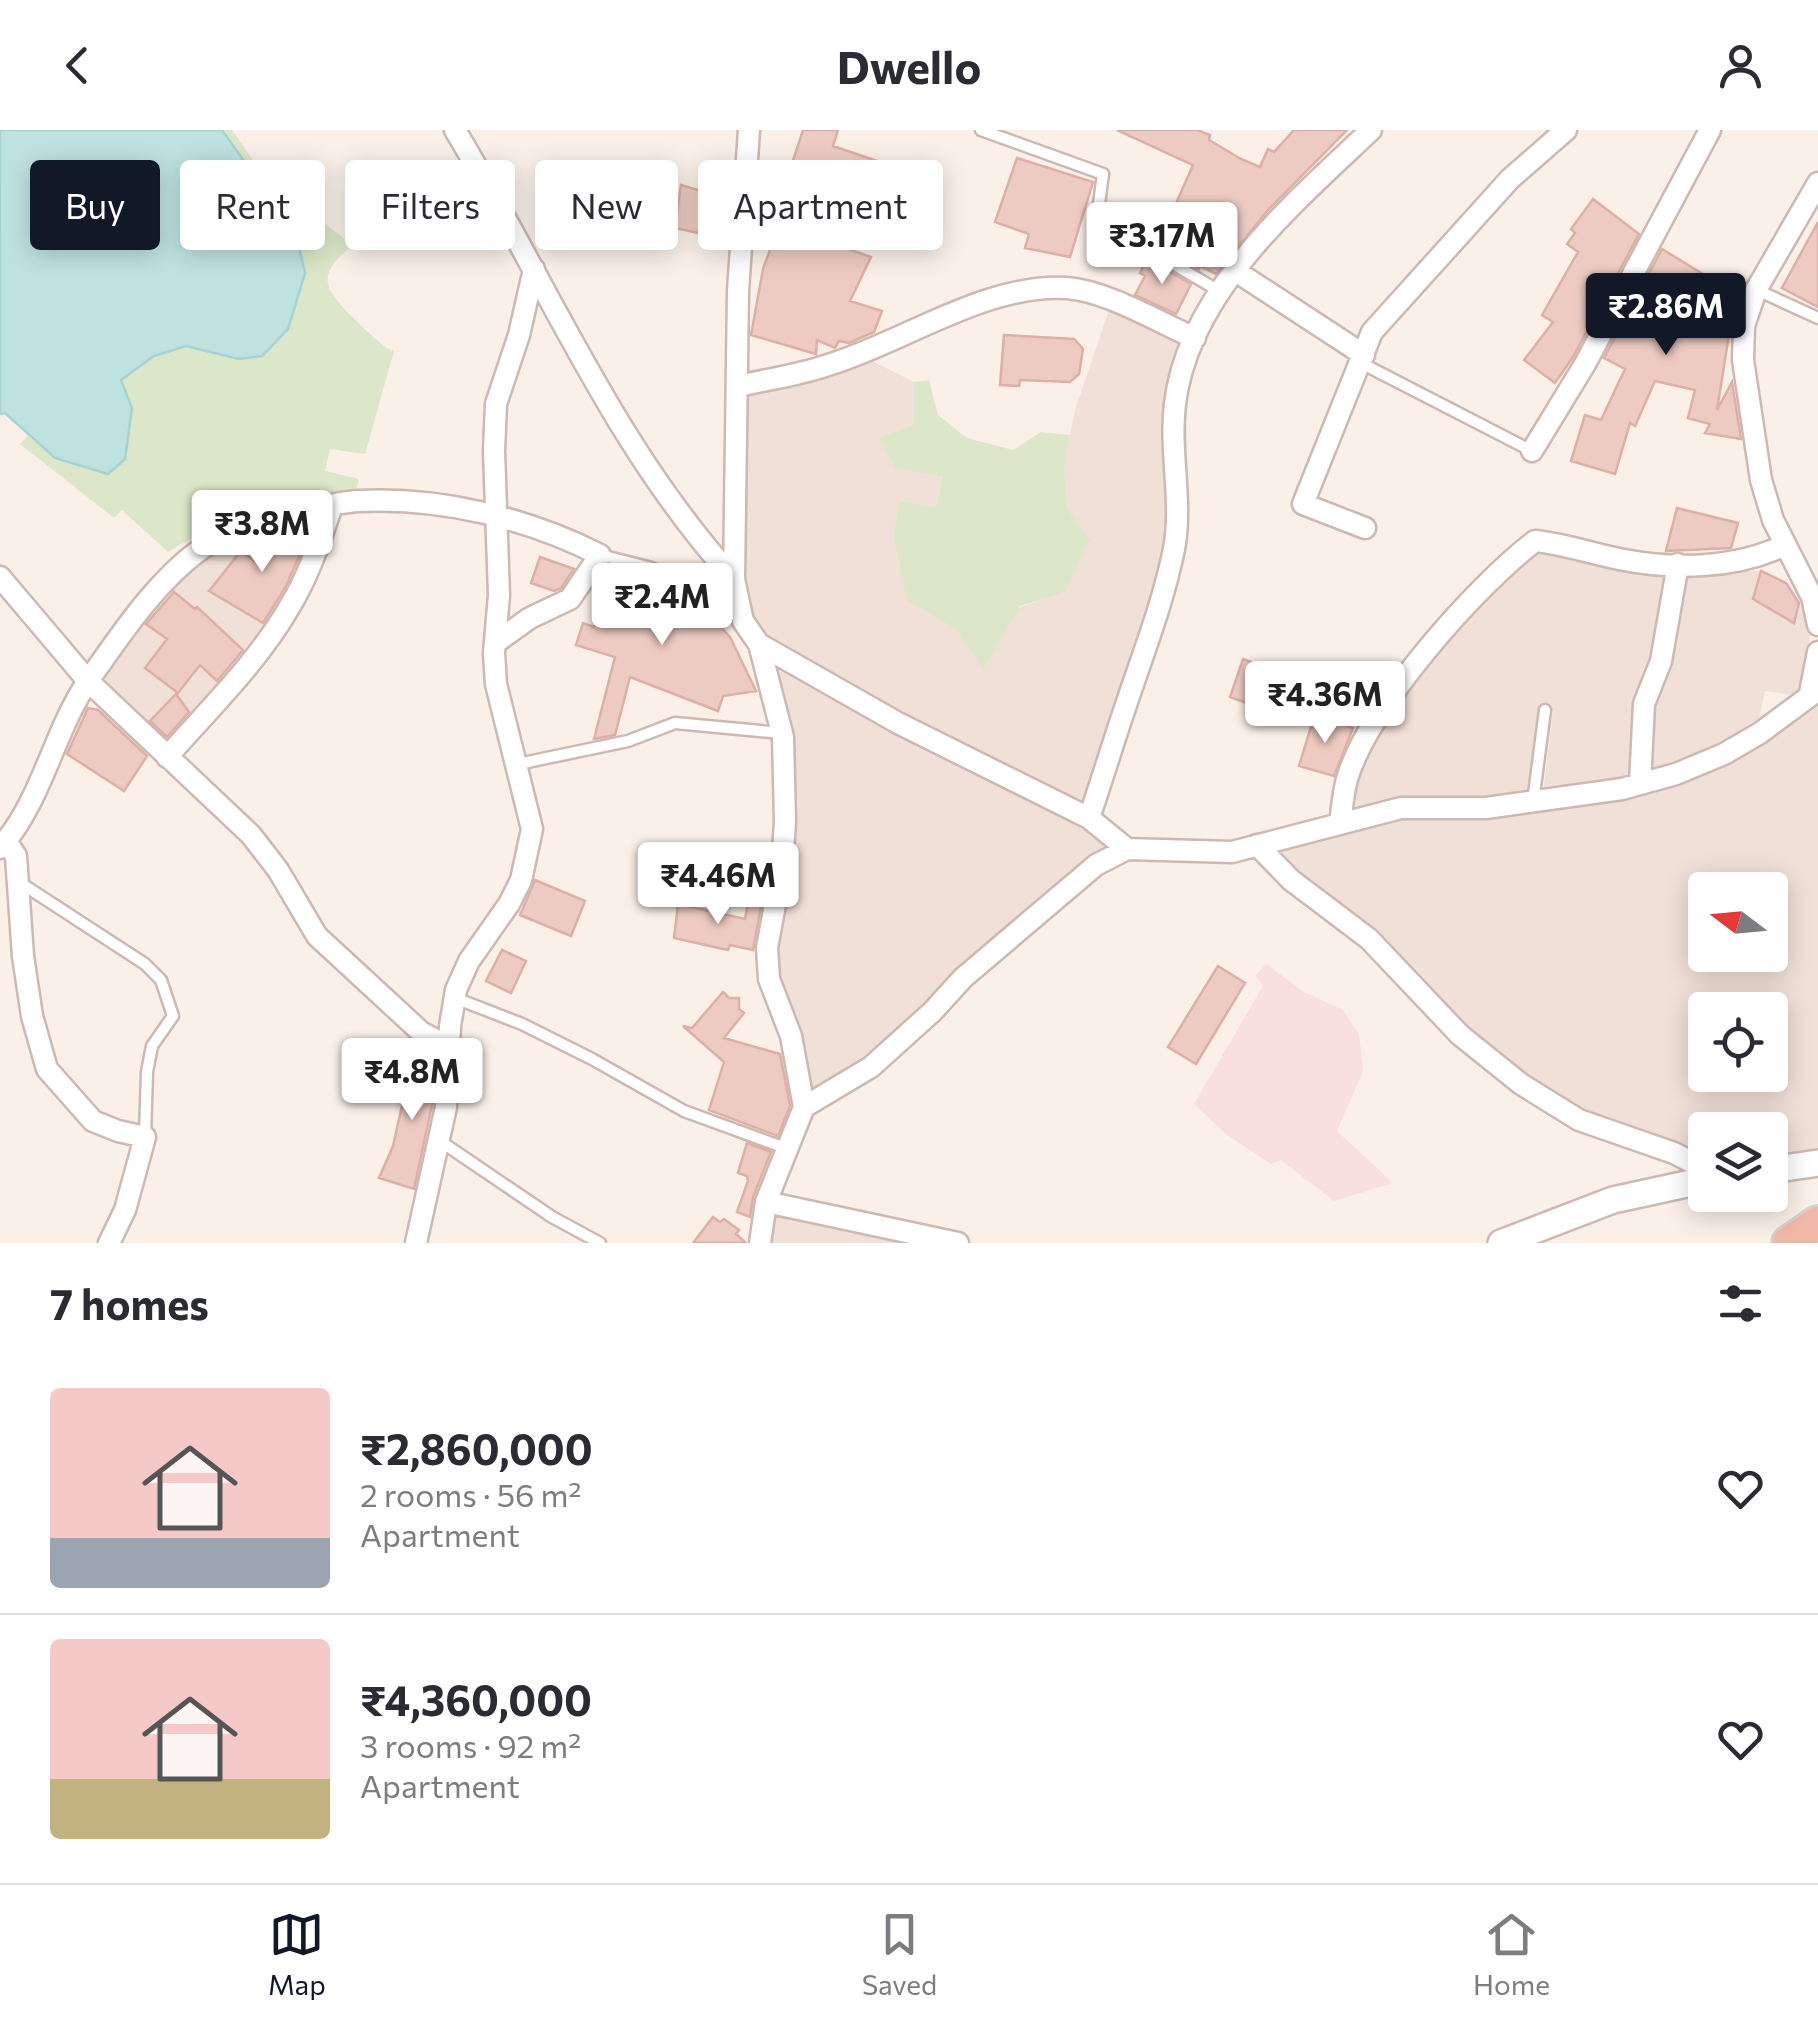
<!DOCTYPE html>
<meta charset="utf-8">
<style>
body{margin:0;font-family:Commissioner,sans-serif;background:#f7f7f7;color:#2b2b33;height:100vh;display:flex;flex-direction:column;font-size:38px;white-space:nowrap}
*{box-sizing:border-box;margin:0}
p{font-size:32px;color:#7c7c81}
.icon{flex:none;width:55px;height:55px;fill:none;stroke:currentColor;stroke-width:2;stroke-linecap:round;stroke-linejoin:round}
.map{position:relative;height:1113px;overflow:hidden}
.panel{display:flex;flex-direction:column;background:#fff;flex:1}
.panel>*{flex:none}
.guide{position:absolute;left:30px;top:30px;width:1000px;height:90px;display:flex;gap:20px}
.needle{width:65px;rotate:286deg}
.fabs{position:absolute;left:1688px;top:742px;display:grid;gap:20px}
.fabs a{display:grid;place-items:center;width:100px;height:100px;border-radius:10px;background:#fff;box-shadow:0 5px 25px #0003;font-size:50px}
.price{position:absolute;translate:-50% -85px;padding:0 22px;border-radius:10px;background:#fff;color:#222;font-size:32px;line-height:65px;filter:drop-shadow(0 2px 5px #0008)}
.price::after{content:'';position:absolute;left:50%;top:60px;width:30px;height:22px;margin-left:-15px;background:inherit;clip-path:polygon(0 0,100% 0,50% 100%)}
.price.on{background:#111827;color:#fff}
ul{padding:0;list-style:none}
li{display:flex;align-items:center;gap:30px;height:250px;padding:0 50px}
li+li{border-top:2px solid #e1e1e2}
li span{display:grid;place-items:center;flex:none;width:280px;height:200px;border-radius:10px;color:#555}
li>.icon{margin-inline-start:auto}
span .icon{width:120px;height:120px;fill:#fffc;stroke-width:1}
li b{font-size:42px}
h2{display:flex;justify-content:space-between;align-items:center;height:120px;padding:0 50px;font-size:42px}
.pill{padding:0 35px;border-radius:10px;background:#fff;box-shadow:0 5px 25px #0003;font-size:35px;line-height:90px}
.pill.on{background:#111827;color:#fff}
header{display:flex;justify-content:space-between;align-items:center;height:130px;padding:0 50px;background:#fff;font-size:45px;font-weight:700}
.dock{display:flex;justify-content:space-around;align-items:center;height:140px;border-top:2px solid #e1e1e2;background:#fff;font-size:28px;color:#7c7c81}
.dock a{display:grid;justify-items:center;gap:5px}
.dock .on{color:#111827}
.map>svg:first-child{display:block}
.residential{fill:#f1e0d7;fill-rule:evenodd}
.commercial{fill:#f9e0dd}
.green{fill:#dbe7c8}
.water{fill:#bee2e0;stroke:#a6d3d1;stroke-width:2.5}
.building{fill:#edcbc2;stroke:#deafa4;stroke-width:2.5}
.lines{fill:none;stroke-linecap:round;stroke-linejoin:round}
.service-casing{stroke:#cdb8b2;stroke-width:15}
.minor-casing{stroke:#cdb8b2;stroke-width:25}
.tertiary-casing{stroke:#cdb8b2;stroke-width:30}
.trunk-casing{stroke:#d8cfce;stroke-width:38}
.service{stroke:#fff;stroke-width:10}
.minor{stroke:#fff;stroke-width:20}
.tertiary{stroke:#fff;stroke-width:25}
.trunk{stroke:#f0b8a6;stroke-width:32}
</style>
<header><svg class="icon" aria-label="back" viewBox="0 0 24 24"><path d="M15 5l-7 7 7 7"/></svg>Dwello<svg class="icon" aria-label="person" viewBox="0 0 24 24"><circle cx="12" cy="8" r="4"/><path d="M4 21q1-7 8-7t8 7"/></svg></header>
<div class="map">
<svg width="1818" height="1113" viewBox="0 0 1818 1113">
<rect width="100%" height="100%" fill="#faf0e8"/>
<path class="residential" d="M 1112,171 L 1195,208 L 1181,245 L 1175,412 L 1086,685 L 1127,719 L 933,881 L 804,977 L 769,849 L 785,649 L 743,491 L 739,256 L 868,218 L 874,232 L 914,252 L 915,295 L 942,345 L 936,377 L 899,371 L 893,406 L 907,469 L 957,500 L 1065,461 L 1068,381 L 1064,336 L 1075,280 Z
M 282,392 L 314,400 L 304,434 L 269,497 L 166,618 L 147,594 L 99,547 L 170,459 L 205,426 Z
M 1537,419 L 1670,446 L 1657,522 L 1650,523 L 1637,587 L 1633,643 L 1593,656 L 1543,663 L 1553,580 L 1541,573 L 1528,661 L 1355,677 L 1361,630 L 1393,574 L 1437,517 Z
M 1682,440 L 1761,441 L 1786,453 L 1801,476 L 1811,499 L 1799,566 L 1765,561 L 1759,588 L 1720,613 L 1652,640 L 1642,637 L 1649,572 Z
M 1818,560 L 1818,1033 L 1770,1040 L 1770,1000 L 1705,1000 L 1705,1039 L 1521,954 L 1257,715 L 1401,678 L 1486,678 L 1676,644 ZM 1705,760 L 1770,760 L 1770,825 L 1705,825 ZM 1705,880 L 1770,880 L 1770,945 L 1705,945 Z
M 777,1078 L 920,1113 L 766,1113 Z"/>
<path class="commercial" d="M 1266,834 L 1304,862 L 1343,880 L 1359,904 L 1363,941 L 1337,1001 L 1393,1053 L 1334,1071 L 1281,1030 L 1271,1034 L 1226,1004 L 1194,974 L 1263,856 L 1255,846 Z"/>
<path class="green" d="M 222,0 L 232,0 L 266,49 L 353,115 C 342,124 325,138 328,153 C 331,172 372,205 386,218 L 394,221 L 365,324 L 330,319 L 325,341 L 359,349 L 356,360 C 287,364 227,387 168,422 L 122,380 L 114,388 L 20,314 L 28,306 L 55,328 L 128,298 L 132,278 L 121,250 L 154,226 L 186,216 L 239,229 L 288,199 L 305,143 L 296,104 Z
M 929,250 L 938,285 L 967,308 L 1013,320 L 1041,302 L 1070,305 L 1064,336 L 1068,381 L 1090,410 L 1065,462 L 1020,476 L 983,539 L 957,500 L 907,470 L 893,406 L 899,371 L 936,377 L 942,346 L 896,338 L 879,308 L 914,295 L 914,252 Z"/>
<path class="water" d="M 0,0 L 222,0 L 296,104 L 305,143 L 288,199 L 262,226 L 239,229 L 186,216 L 154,226 L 121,250 L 132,278 L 125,329 L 108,344 L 55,328 L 5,283 L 0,284 Z"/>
<path class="building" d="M 803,0 L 838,0 L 833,16 L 886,34 L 874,72 L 789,43 Z
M 1117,0 L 1197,0 L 1210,5 L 1209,10 L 1241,29 L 1260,37 L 1268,19 L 1274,22 L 1294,0 L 1347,0 L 1268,80 L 1216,144 L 1200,136 L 1199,139 L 1155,113 L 1158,107 L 1154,106 L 1168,77 L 1174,78 L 1193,35 Z
M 1017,28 L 1093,52 L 1070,127 L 1025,118 L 1029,104 L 995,92 Z
M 681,55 L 721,67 L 717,107 L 675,98 Z
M 1593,69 L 1639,104 L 1573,227 L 1555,253 L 1524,230 L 1553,192 L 1542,185 L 1578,122 L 1567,114 L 1575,103 L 1571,99 Z
M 1818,92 L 1818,177 L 1782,158 Z
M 779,95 L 871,127 L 850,171 L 882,181 L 874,202 L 849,213 L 839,211 L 835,218 L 817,210 L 816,224 L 751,205 L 763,139 Z
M 1662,119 L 1739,166 L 1731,192 L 1717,280 L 1732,252 L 1741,309 L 1705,303 L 1710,294 L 1688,288 L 1695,260 L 1655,251 L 1635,296 L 1630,293 L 1615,344 L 1571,331 L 1585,285 L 1601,290 L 1625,239 L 1604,228 Z
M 1147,129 L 1191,154 L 1176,184 L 1135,165 L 1145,146 L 1140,143 Z
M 1004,205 L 1074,209 L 1083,219 L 1079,244 L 1070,252 L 1020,250 L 1019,256 L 1000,255 Z
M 1677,378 L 1738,393 L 1731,418 L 1666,421 Z
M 300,396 L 309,399 L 301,422 L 285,458 L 263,493 L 209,461 L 241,421 L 261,436 L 273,403 Z
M 540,427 L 574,439 L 561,458 L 554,461 L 531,453 Z
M 625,440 L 657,450 L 696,476 L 698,472 L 730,507 L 756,561 L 723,566 L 718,581 L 630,547 L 615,605 L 594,609 L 615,527 L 576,515 L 583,493 L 594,497 Z
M 1761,441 L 1786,453 L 1799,473 L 1794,493 L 1753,469 Z
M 174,462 L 195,479 L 197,477 L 243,520 L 217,551 L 200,535 L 178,563 L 145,538 L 167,509 L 146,494 Z
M 1243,529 L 1317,556 L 1303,594 L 1230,567 Z
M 176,564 L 189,582 L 167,607 L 150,591 Z
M 88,578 L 98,580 L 147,626 L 124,661 L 67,624 Z
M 1314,587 L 1353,598 L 1334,646 L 1299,636 Z
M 535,750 L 585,771 L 571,806 L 520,785 Z
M 749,768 L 762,771 L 753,820 L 730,815 L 728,820 L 674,808 L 678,774 L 745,789 Z
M 502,820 L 526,831 L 511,863 L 486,851 Z
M 1218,836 L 1245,853 L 1196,934 L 1168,917 Z
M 723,862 L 729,868 L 739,868 L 739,879 L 744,883 L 724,908 L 780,924 L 790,976 L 778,1006 L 709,980 L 724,932 L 683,896 L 692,898 Z
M 421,918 L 435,925 L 432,975 L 414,1059 L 379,1048 L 393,1016 L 413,926 Z
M 747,1013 L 771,1022 L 753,1067 L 750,1087 L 737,1082 L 748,1051 L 747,1046 L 738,1043 Z
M 713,1087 L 720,1092 L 724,1089 L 739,1100 L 736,1104 L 746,1113 L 693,1113 Z"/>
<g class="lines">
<g class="service-casing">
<path id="service" d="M 981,0 L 1103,44 L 1097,89 L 1219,161
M 1757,160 L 1818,188
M 1361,233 L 1532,321
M 600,425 L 648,437 L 690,452 L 723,437
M 518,634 L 628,611 L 675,593 L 781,603
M 1533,672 L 1545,580
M 19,752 L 145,834 L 161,850 L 173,886 L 152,916 L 147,942 L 145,1006
M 455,868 L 522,894 L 592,929 L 684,981 L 788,1019
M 440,1011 L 552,1087 L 600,1113"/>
</g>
<g class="minor-casing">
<path id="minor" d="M 455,0 C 546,151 614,317 734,449
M 749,0 L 738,161 L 734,449 L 743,491 L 759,514 L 783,607 L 785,691 L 782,737 L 767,818 L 769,849 L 791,906 L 804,977 L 766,1072 L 760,1113
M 1818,53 L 1756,160 L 1744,196 L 1743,230 L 1761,350 L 1773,390 L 1812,467 L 1818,495
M 1234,140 L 1364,225
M 739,256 C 768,249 800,245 828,235 C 904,212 986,153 1067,158 C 1107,161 1158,192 1195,208
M 1532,321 L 1585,234 L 1710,0
M 1365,398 L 1303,374 L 1372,202 L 1510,49 L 1566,0
M 0,447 L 88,551 L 251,705 L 278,740 L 317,806 L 421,902 L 449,917
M 759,514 L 898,593 L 1089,688 L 1127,719
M 1810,563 L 1818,522
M 167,627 C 209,579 258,532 290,476 C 309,445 320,410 332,376
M 1640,654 L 1644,574 L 1661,531 L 1678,434
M 1089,688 C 1102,650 1114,610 1127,572 C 1144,521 1163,473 1174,419 C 1183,372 1169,321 1175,274 C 1188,162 1294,73 1371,0
M 1340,694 C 1342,679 1343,663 1347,649 C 1368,577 1476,456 1535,411 C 1564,414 1590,423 1619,429 C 1673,440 1735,439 1785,415
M 6,711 L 16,726 L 23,826 L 32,886 L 47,939 L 93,991 L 118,1001 L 145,1007 L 125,1080 L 109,1113
M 1257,715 L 1291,750 L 1369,809 L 1460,905 L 1521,954 L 1579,990 L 1674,1023 L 1705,1039
M 0,718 C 42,671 53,603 88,551 C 120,506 155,452 201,419 C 226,401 261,391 292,384 C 313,379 337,372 359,371 C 440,367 528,388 600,425 L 570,469 L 530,488 L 495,513
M 804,977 L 871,937 L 933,881 L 963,848 L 1096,735 L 1127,719 L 1232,722 L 1401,678 L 1486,678 L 1622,659 L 1676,644 L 1724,624 L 1760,603 L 1818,560
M 766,1072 L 958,1113
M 416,1113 L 446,977 L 450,896 L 456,860 L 469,831 L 509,774 L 521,750 L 532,699 L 496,554 L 494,523 L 499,465 L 494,321 L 496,274 L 519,205 L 534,139"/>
</g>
<g class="tertiary-casing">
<path id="tertiary" d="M 1770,1040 L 1818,1033
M 1501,1113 L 1613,1070 L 1705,1050"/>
</g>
<g class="trunk-casing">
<path id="trunk" d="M 1789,1113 L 1818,1093"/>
</g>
<use href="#service" class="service"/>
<use href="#minor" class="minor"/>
<use href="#tertiary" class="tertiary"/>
<use href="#trunk" class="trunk"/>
</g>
</svg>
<div class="fabs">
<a><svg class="needle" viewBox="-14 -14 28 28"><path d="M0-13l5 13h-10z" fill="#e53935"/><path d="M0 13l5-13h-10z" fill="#7c7c81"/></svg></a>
<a><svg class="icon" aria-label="locate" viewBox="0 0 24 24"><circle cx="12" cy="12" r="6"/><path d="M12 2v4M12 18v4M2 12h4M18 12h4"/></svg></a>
<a><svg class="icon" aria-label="layers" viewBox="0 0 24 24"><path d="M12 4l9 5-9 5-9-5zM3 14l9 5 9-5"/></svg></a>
</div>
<b class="price" style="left:1162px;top:157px">₹3.17M</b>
<b class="price on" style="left:1666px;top:228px">₹2.86M</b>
<b class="price" style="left:262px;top:445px">₹3.8M</b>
<b class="price" style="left:662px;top:518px">₹2.4M</b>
<b class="price" style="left:1325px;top:616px">₹4.36M</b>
<b class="price" style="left:718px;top:797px">₹4.46M</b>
<b class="price" style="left:412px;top:993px">₹4.8M</b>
<div class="guide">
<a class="pill on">Buy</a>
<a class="pill">Rent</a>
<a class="pill">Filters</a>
<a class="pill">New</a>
<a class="pill">Apartment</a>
</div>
</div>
<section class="panel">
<h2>7 homes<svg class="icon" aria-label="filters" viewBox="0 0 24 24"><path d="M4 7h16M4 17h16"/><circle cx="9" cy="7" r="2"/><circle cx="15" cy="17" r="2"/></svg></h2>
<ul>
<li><span style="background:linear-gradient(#f6c9c9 75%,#9aa5b1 0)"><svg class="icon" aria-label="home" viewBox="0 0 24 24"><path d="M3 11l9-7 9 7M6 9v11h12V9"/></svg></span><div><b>₹2,860,000</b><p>2 rooms · 56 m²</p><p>Apartment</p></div><svg class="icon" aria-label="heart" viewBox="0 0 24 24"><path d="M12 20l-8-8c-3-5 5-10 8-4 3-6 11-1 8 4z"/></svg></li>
<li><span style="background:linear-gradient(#f6c9c9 70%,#c2b280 0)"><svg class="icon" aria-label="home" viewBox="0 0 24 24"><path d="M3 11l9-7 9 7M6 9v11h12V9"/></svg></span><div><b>₹4,360,000</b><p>3 rooms · 92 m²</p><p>Apartment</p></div><svg class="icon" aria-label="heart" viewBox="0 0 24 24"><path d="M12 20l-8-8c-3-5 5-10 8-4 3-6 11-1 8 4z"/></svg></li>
</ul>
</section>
<nav class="dock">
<a class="on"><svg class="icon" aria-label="map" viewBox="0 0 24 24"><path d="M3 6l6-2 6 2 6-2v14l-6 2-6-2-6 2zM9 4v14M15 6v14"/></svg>Map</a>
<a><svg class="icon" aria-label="saved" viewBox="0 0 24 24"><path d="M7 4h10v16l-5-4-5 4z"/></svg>Saved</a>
<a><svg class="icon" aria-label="home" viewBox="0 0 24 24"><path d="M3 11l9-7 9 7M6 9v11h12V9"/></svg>Home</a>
</nav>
